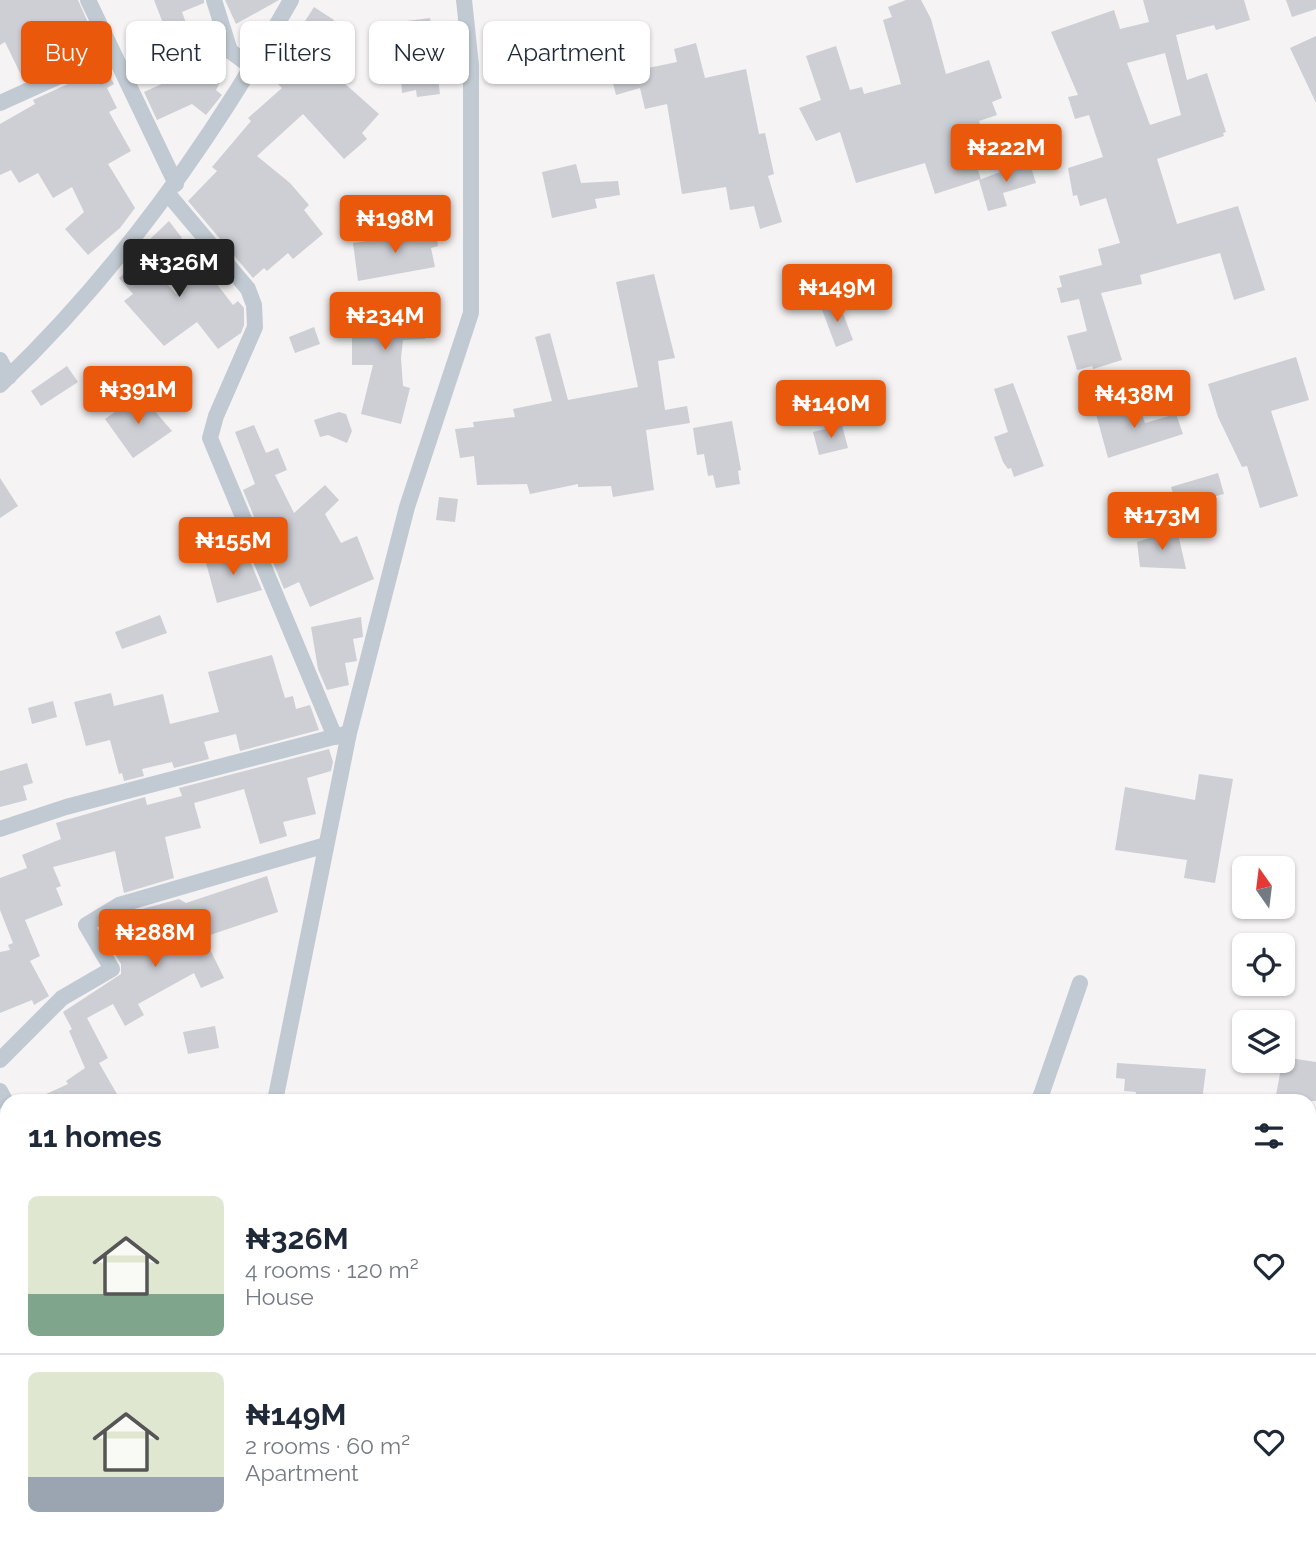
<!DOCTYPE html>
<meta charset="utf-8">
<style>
body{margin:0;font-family:Raleway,sans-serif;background:#f2f2f3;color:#1f2937;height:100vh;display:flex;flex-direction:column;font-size:26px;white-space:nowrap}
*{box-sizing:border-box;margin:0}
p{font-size:23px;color:#747a83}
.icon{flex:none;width:38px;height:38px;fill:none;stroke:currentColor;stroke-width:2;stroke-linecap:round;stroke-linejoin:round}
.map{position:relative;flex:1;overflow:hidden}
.sheet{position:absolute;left:0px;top:1094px;width:1316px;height:450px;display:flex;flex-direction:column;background:#fff;border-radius:21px 21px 0 0;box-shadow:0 2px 5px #0004}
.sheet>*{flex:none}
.banner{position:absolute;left:21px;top:21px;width:700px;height:63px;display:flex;gap:14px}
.needle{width:46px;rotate:346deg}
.tools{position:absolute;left:1232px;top:856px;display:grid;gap:14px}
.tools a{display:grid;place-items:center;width:63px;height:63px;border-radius:10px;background:#fff;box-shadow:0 2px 5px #0004;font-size:35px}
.price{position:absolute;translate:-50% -60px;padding:0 16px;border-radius:7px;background:#ea580c;color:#fff;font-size:23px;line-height:46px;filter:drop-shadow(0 2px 4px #0008)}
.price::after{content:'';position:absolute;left:50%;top:42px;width:21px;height:16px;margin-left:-10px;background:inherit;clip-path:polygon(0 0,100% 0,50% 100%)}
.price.on{background:#222;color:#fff}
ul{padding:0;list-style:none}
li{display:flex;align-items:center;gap:21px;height:175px;padding:0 28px}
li+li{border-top:2px solid #e0e1e3}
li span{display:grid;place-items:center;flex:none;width:196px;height:140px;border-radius:10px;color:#555}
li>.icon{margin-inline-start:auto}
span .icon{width:84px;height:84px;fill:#fffc;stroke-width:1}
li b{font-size:30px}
h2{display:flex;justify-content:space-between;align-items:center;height:84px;padding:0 28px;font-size:30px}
.tag{padding:0 24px;border-radius:10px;background:#fff;box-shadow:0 2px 5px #0004;font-size:24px;line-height:63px}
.tag.on{background:#ea580c;color:#fff}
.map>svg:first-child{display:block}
.building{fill:#cdcfd5;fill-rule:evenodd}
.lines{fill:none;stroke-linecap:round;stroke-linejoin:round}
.minor{stroke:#c1cad2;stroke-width:16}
</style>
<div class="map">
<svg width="1316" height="1543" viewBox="0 0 1316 1543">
<rect width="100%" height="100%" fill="#f5f3f3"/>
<path class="building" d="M 0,0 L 78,0 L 97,43 L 94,44 L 96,48 L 24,81 L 5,42 L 0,45 Z
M 154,0 L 204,0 L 204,3 L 182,12 L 186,23 L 166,31 Z
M 225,0 L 279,0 L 236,24 Z
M 906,0 L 921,0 L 931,19 L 946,74 L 989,60 L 1002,98 L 992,102 L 997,115 L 979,121 L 983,133 L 967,138 L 981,179 L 935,194 L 925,163 L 856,183 L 840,132 L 816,141 L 799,108 L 821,100 L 806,56 L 836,46 L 850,90 L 862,87 L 864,94 L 901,84 L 883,20 L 892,17 L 888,7 Z
M 1143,0 L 1244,0 L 1250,20 L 1216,30 L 1214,25 L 1176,35 L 1187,80 L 1207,73 L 1226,132 L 1223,133 L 1224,136 L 1157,159 L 1177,224 L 1238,206 L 1265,290 L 1234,300 L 1220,253 L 1140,275 L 1142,284 L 1101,293 L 1122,360 L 1093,369 L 1092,366 L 1077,370 L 1067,336 L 1087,331 L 1079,299 L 1061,303 L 1057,288 L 1062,287 L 1059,276 L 1102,265 L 1098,249 L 1120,243 L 1106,198 L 1080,206 L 1077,195 L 1073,196 L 1068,168 L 1103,157 L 1089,115 L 1075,119 L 1068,97 L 1078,95 L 1051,32 L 1114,10 L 1120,29 L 1149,22 ZM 1165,53 L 1181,115 L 1150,125 L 1127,63 Z
M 1286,0 L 1316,0 L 1316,9 L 1292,17 Z
M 314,7 L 334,20 L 330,27 L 350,39 L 341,56 L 355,65 L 343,82 L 379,114 L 362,133 L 367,139 L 344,159 L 303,114 L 257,156 L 290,183 L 309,205 L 304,210 L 323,234 L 293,259 L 288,253 L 267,271 L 264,268 L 253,278 L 188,201 L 217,171 L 212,167 L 251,121 L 248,118 L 282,88 L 273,79 L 304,51 L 291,43 Z
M 430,18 L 440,94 L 417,97 L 416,90 L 402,93 L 399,55 L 411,53 L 407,21 Z
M 1316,36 L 1316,103 L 1290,48 Z
M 696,43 L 705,78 L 746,69 L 759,134 L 765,133 L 774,174 L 768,176 L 782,222 L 760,229 L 754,206 L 730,210 L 726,187 L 682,194 L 667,104 L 645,109 L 640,88 L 616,95 L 609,68 L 627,64 L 629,72 L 677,62 L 674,49 Z
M 175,46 L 184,70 L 210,63 L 219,84 L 216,90 L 222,95 L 206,115 L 192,104 L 157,120 L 144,92 L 164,83 L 153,55 Z
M 105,67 L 114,84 L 107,88 L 117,108 L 109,112 L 131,151 L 108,164 L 135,208 L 120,228 L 88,255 L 65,229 L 84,212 L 72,187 L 53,198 L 38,173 L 19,183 L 11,170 L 0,175 L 0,124 L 35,104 L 33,100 Z
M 1029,161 L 1036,183 L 1003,193 L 1007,206 L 988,211 L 979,180 Z
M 576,164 L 581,183 L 618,181 L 620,195 L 595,199 L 597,208 L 552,218 L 542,172 Z
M 169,221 L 182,238 L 153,268 L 176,294 L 203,274 L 209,274 L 233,305 L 238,301 L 244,308 L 244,325 L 241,333 L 218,349 L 197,322 L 164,346 L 124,301 L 133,294 L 119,278 L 150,251 L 147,242 Z
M 436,231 L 438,246 L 431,248 L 435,267 L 358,281 L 353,243 Z
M 654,274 L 675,358 L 658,361 L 665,410 L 687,406 L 690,423 L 646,430 L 654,490 L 613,497 L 611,486 L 578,487 L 578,484 L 530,494 L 527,484 L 477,485 L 474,456 L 460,458 L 455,429 L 474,427 L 473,422 L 515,417 L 513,409 L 552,401 L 535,337 L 550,333 L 568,400 L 638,387 L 616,282 Z
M 838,300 L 853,340 L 836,347 L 821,307 Z
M 424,301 L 425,339 L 403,340 L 401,358 L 403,386 L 410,388 L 401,424 L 361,414 L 373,365 L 352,365 L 352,303 Z
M 314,327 L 320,344 L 295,353 L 289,337 Z
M 1296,357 L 1309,400 L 1271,411 L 1298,496 L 1260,508 L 1247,466 L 1242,467 L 1218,417 L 1208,384 Z
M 67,366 L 78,382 L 41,406 L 31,391 Z
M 1013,383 L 1044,466 L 1014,477 L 1011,468 L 1008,469 L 1003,462 L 994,437 L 1008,432 L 994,389 Z
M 140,394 L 172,431 L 133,458 L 105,419 Z
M 1138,403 L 1145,423 L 1176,414 L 1183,434 L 1108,458 L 1096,414 Z
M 339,412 L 346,414 L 352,431 L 347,443 L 328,435 L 320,437 L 314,420 Z
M 732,421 L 741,470 L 738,471 L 740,484 L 716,488 L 713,475 L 708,476 L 704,454 L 697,455 L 693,428 Z
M 254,425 L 266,453 L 278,448 L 287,470 L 275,475 L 294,513 L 325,485 L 339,500 L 325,514 L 341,543 L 357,536 L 374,579 L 310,607 L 299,582 L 284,589 L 243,490 L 255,484 L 235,432 Z
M 842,425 L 848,448 L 819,455 L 813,432 Z
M 1218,473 L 1224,494 L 1177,506 L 1171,487 Z
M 0,478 L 18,506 L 0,518 Z
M 439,497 L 458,499 L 455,522 L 436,520 Z
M 1177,529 L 1186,569 L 1140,567 L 1137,542 Z
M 246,551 L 262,590 L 217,603 L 206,563 Z
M 160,615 L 167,633 L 122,649 L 115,632 Z
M 361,617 L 363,637 L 353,639 L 357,661 L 345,663 L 349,685 L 327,690 L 318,669 L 311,627 Z
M 272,655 L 285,698 L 293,696 L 296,709 L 310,705 L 319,730 L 240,751 L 236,734 L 204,742 L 209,759 L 174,768 L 172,762 L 142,769 L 144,776 L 124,781 L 122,773 L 119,774 L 110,740 L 86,746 L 74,702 L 111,693 L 114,706 L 163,694 L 170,724 L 219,712 L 208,672 Z
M 53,701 L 57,717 L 32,724 L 28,708 Z
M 329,749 L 333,762 L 331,771 L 307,778 L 316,814 L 283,822 L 287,836 L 260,844 L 244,789 L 194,803 L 201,828 L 165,837 L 174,878 L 124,893 L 115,851 L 53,867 L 61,886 L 56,888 L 63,905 L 25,920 L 40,956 L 30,961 L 49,996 L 34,1005 L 32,1000 L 0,1013 L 0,952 L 10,950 L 8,945 L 13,943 L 0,910 L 0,878 L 27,868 L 22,855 L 61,839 L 56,823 L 145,797 L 147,805 L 182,796 L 179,788 Z
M 27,763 L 33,783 L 23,786 L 27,800 L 0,807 L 0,771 Z
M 1199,774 L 1233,779 L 1215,883 L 1184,878 L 1187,860 L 1115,850 L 1125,787 L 1195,800 Z
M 267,876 L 278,912 L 204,937 L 224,978 L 201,988 L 194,973 L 138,1004 L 144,1015 L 125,1026 L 113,1004 L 87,1018 L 108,1058 L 99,1063 L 121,1101 L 31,1101 L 68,1084 L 66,1081 L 85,1068 L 69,1031 L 72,1029 L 63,1012 L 121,974 L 121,964 L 100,929 L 128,913 L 179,899 L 186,903 Z
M 215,1026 L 219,1048 L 188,1054 L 183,1032 Z
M 1283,1057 L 1316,1062 L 1316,1101 L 1275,1101 Z
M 1117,1063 L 1206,1069 L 1202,1101 L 1135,1100 L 1136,1092 L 1124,1091 L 1125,1079 L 1116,1078 Z"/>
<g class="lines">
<path class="minor" d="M 88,0 L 176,184
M 214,0 L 230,51 L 252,67
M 0,103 L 113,52
M 168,194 L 248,289 L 254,305 L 255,327 L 216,416 L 210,438 L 335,737
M 0,360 L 9,377
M 0,385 C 118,273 211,141 291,0
M 0,829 L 66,807 L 345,734
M 0,1060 L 62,998 L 112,969 L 86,925 L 119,905 L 326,845
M 0,1091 L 7,1104
M 275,1101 L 349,733 L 407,507 L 471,313 L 471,65 L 464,0
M 1039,1101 L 1080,983
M 0,1329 L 7,1327
M 124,1543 L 127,1536
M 964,1543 L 965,1536"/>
</g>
</svg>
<div class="tools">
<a><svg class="needle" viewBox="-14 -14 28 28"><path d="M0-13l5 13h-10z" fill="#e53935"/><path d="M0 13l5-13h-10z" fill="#747a83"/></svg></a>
<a><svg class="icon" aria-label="locate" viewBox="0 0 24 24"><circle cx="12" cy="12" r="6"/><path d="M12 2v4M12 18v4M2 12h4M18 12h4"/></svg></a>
<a><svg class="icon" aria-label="layers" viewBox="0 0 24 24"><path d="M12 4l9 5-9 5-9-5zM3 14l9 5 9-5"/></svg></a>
</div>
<b class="price" style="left:1006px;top:184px">₦222M</b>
<b class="price" style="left:395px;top:255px">₦198M</b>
<b class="price on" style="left:179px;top:299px">₦326M</b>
<b class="price" style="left:837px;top:324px">₦149M</b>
<b class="price" style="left:385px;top:352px">₦234M</b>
<b class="price" style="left:138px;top:426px">₦391M</b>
<b class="price" style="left:1134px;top:430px">₦438M</b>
<b class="price" style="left:831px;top:440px">₦140M</b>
<b class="price" style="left:1162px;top:552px">₦173M</b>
<b class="price" style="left:233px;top:577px">₦155M</b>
<b class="price" style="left:155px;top:969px">₦288M</b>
<div class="banner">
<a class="tag on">Buy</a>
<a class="tag">Rent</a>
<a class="tag">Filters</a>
<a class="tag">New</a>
<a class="tag">Apartment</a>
</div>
<section class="sheet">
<h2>11 homes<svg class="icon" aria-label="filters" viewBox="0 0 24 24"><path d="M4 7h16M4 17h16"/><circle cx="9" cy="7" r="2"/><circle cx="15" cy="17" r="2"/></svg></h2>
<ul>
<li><span style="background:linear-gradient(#dfe7d0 70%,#7fa58c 0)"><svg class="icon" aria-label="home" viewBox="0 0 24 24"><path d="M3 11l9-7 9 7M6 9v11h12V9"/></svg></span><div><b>₦326M</b><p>4 rooms · 120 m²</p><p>House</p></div><svg class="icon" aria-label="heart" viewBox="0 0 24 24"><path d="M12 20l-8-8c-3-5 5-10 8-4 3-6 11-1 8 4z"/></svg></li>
<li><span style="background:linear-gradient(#dfe7d0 75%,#9aa5b1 0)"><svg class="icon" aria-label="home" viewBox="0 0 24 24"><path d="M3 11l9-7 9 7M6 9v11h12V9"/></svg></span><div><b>₦149M</b><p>2 rooms · 60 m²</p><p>Apartment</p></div><svg class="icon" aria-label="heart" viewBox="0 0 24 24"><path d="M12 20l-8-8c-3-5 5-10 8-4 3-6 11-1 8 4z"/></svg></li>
</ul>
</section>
</div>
